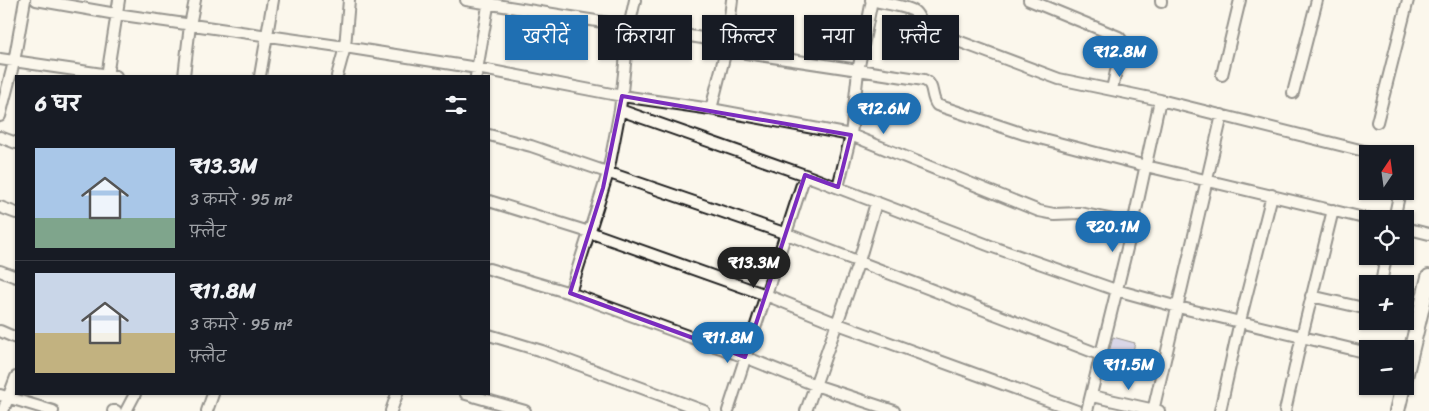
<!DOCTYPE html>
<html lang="hi">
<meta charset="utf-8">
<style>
body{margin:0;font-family:Sriracha,"Playpen Sans Deva",sans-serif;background:#20242c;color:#f1f3f6;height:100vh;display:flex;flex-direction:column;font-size:19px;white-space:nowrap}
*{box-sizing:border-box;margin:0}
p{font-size:16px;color:#9ea1a6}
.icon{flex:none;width:28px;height:28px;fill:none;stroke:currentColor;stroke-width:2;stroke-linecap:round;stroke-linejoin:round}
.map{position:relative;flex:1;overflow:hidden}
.details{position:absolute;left:15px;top:75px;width:475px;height:320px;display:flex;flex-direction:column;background:#171b24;border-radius:0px;box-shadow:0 1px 4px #0004}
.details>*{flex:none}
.top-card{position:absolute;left:505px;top:15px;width:475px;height:45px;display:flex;gap:10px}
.needle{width:32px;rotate:13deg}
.fabs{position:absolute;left:1359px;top:145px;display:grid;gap:10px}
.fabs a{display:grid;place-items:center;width:55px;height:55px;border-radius:0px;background:#171b24;box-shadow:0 1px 4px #0004;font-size:25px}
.price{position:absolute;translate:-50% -42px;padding:0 11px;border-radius:18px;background:#1f6fb2;color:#fff;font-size:16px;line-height:32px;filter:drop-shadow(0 1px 2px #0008)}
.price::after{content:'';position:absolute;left:50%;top:30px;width:15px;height:11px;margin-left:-8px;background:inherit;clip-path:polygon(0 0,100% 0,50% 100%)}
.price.on{background:#222;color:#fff}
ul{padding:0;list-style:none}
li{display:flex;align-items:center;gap:15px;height:125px;padding:0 20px}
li+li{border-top:1px solid #363941}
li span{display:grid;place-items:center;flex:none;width:140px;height:100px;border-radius:0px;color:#555}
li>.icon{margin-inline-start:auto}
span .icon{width:60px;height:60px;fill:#fffc;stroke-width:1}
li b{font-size:21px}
h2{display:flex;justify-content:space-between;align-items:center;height:60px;padding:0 20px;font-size:21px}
.chip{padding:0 18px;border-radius:0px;background:#171b24;box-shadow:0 1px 4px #0004;font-size:18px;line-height:45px}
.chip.on{background:#1f6fb2;color:#fff}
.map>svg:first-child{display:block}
.building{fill:#b0aee0;stroke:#1c1c1c}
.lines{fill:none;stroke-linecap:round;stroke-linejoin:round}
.minor-casing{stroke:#1c1c1c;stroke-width:14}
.secondary-casing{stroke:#1c1c1c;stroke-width:18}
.minor{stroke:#fbf7ec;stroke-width:10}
.secondary{stroke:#fbf7ec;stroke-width:14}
.marked{fill:none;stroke:#7b2cbf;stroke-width:4;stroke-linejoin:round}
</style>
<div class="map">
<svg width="1429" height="411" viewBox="0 0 1429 411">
<rect width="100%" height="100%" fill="#fbf7ec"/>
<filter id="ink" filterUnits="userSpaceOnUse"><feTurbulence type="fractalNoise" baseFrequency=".02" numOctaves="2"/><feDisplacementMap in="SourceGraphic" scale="10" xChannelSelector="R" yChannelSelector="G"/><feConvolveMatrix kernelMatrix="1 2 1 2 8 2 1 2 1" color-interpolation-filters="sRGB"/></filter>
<g filter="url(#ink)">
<path class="building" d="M 1113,337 L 1135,343 L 1130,362 L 1108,356 Z"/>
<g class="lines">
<g class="minor-casing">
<path id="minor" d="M 36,0 L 116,14 L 345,47 L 477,68 L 622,96 L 711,109 L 851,135 L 1039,211 L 1054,214 L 1080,213 L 1133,224
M 466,0 L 727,42
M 871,0 C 881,3 908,6 915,12 C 920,17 921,24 926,29 L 1059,79 L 1160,100 L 1376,154
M 1029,0 L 1119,37 L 1122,41 L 1122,45 L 1112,89
M 1161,2 L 1161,0
M 726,50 L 924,80 C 935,84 930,96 937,105 L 1024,134 L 1146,166 L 1368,219
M 0,59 L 116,76
M 1222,75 L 1240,0
M 107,76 L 119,0
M 184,76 L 190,25 L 195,0
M 260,76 L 273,0
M 337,76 L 345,47 L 349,0
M 476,76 L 489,0
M 1293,93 L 1317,0
M 711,109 L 726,50 L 732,0
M 620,110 L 805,175 L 993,247 L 1116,290 L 1178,307 L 1368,353
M 0,116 L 14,62 L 25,0
M 1377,122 L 1408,0
M 489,135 L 531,146 L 787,234 L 1101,355
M 0,137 L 16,143
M 838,187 L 851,135 L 858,71 L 872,0
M 489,201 L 589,232 L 766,295 L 838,324 L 1077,411
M 0,207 L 16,213
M 1394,219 L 1400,191
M 1405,228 L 1429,234
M 489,269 L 570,293 L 608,173 L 620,110 L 629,27 L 635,0
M 0,271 L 16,277
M 1381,284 L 1386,256
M 570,293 L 745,357 L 815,385 L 894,411
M 1311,296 L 1368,309
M 1405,317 L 1419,320
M 0,331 L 16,338
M 489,335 L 542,351 L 704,411
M 466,394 L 525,411
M 0,395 L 53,411
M 1092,396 L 1159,411
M 3,411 L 16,377
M 113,411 L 116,411
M 126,411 L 135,394
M 207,411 L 213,394
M 391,411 L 397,394
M 728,411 L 805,175
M 806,411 L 859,261 L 876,203
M 1087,411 L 1133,224 L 1160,100
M 1153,411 L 1222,115
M 1220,411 L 1240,321 L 1272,195
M 1285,411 L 1302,336 L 1333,210"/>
</g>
<g class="secondary-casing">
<path id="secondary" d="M 1405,377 L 1429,277
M 1397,411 L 1403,386"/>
</g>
<use href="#minor" class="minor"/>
<use href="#secondary" class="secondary"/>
</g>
</g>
<path d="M0 0H1429V411H0ZM 622,96 L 851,135 L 838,187 L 805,175 L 745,357 L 570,293 L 603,188 Z" fill="#fbf7ec" fill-opacity=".55" fill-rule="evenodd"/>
<path class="marked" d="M 622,96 L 851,135 L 838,187 L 805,175 L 745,357 L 570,293 L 603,188 Z"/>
</svg>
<div class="fabs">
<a><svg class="needle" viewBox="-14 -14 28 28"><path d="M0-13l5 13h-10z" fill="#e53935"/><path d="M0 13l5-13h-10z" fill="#9ea1a6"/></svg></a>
<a><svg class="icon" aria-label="locate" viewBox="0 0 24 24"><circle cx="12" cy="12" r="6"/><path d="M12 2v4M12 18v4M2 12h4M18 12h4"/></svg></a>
<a>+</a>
<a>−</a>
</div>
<b class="price" style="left:1120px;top:78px">₹12.8M</b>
<b class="price" style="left:884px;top:135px">₹12.6M</b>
<b class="price" style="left:1113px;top:253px">₹20.1M</b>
<b class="price on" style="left:754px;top:289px">₹13.3M</b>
<b class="price" style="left:728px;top:364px">₹11.8M</b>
<b class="price" style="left:1129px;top:391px">₹11.5M</b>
<div class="top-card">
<a class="chip on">खरीदें</a>
<a class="chip">किराया</a>
<a class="chip">फ़िल्टर</a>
<a class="chip">नया</a>
<a class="chip">फ़्लैट</a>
</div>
<section class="details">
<h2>6 घर<svg class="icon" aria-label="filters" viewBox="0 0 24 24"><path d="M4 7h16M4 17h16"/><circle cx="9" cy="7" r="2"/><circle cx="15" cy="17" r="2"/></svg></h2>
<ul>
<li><span style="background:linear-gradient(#a9c7e8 70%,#7fa58c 0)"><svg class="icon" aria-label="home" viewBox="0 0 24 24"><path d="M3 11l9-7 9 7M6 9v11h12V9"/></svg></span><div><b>₹13.3M</b><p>3 कमरे · 95 m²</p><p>फ़्लैट</p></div></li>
<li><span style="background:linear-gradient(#c9d6e8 60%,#c2b280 0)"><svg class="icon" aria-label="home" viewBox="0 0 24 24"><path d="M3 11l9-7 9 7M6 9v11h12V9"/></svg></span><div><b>₹11.8M</b><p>3 कमरे · 95 m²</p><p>फ़्लैट</p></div></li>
</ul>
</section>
</div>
